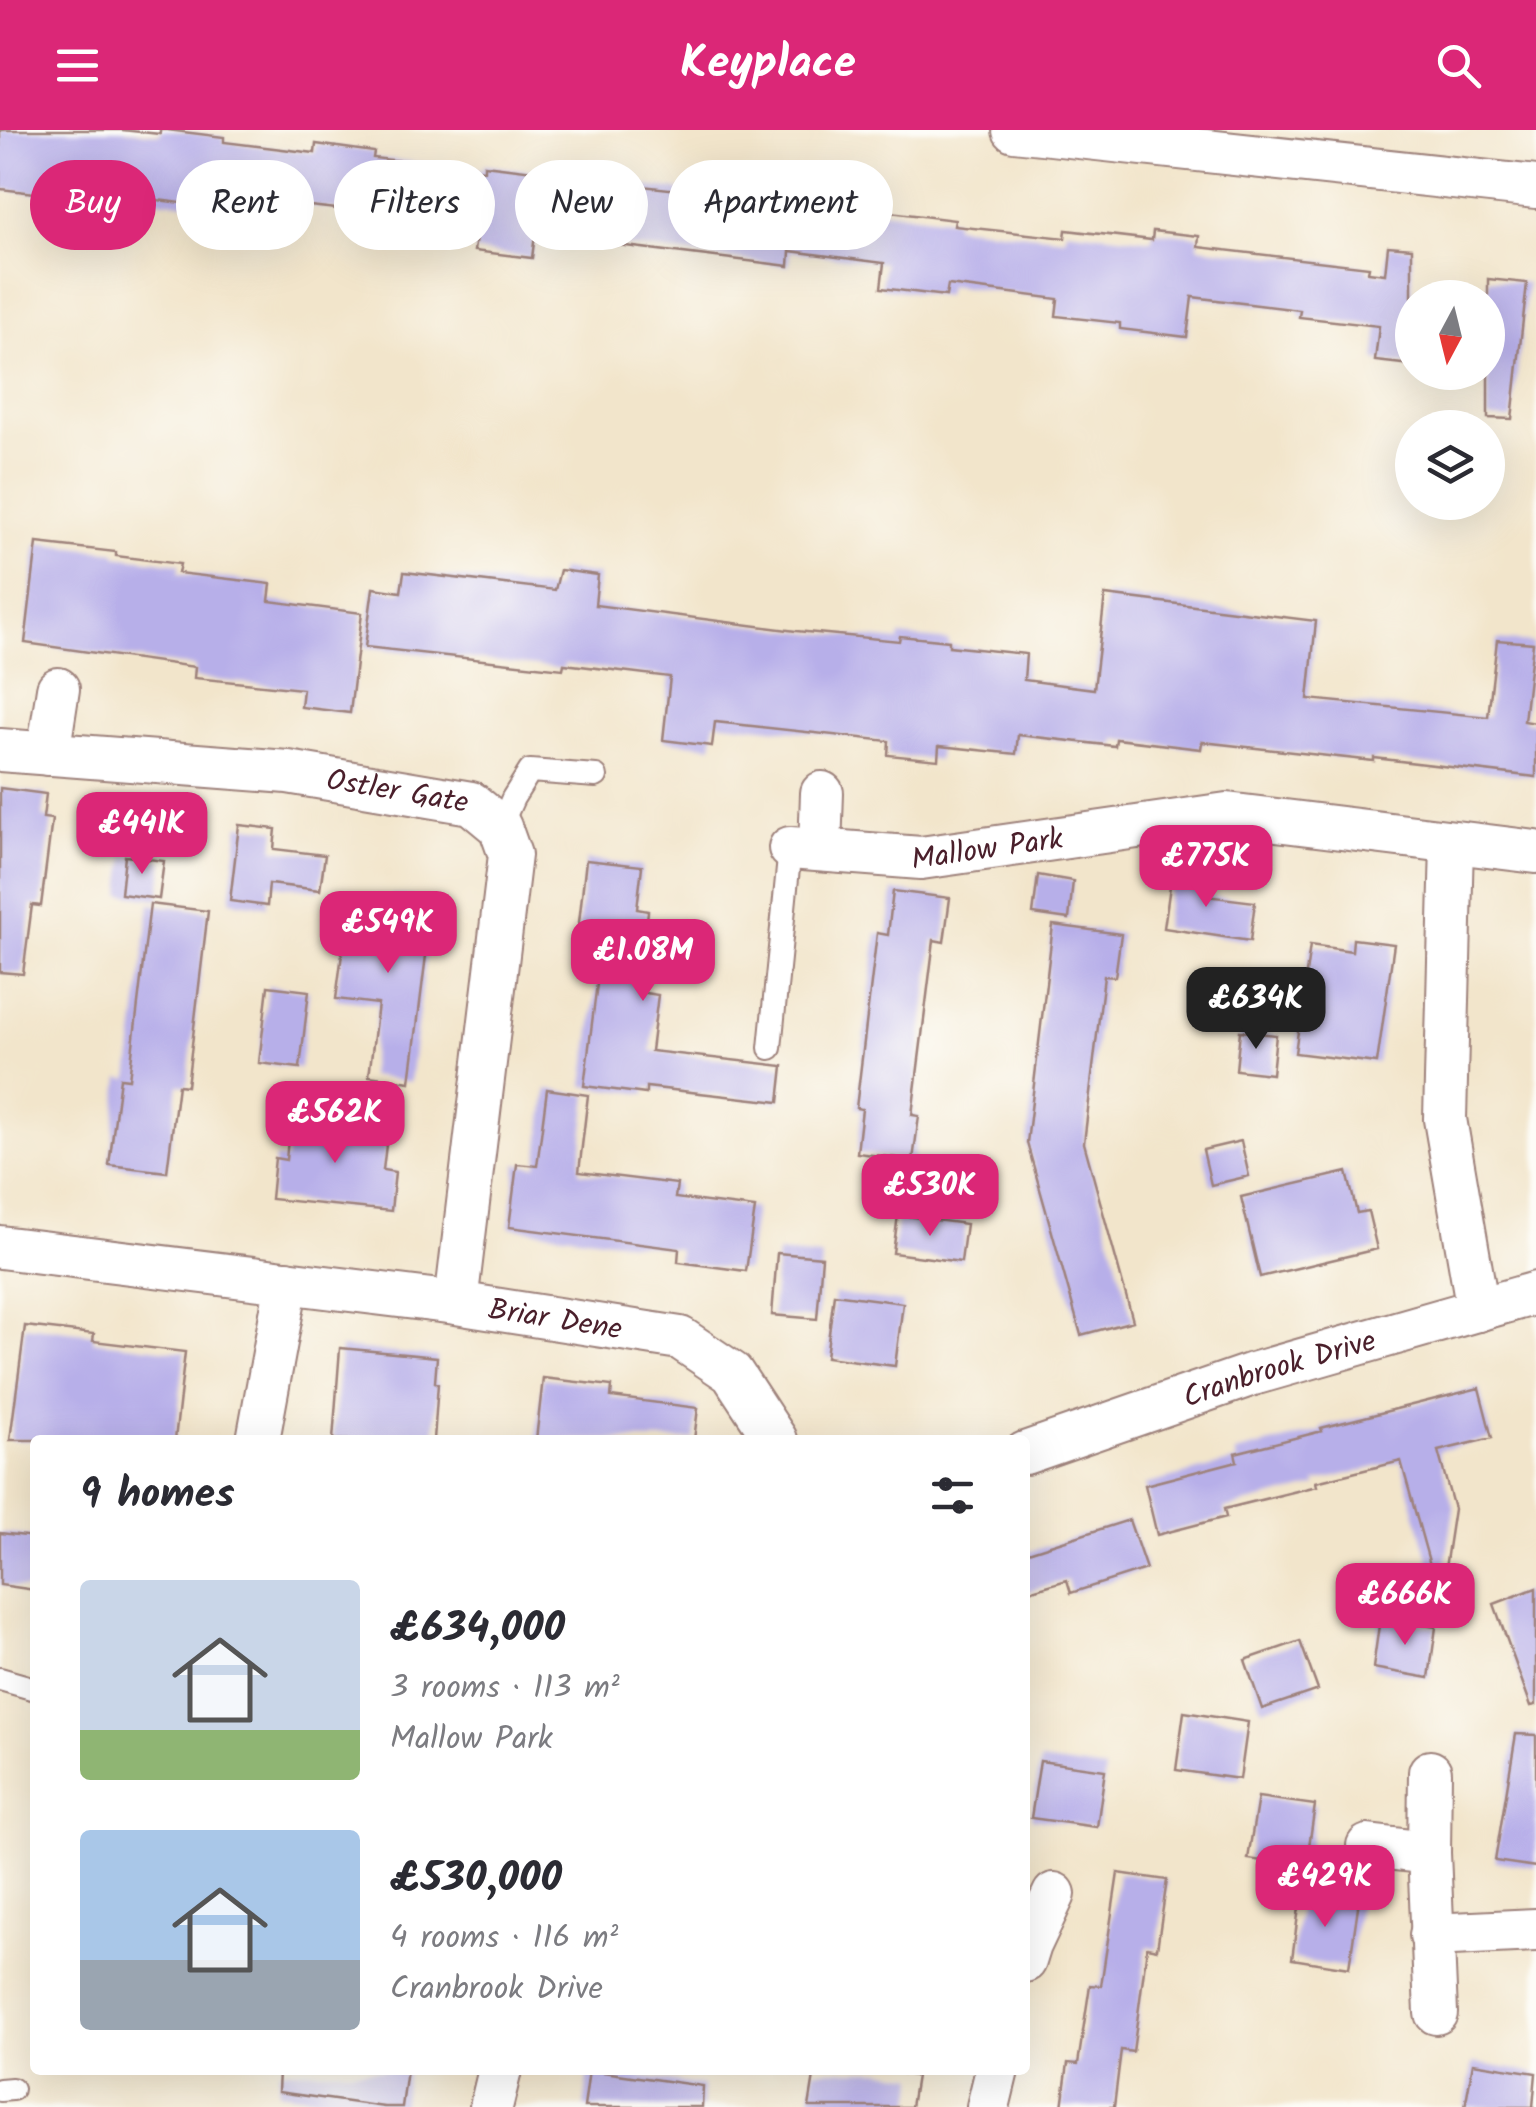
<!DOCTYPE html>
<meta charset="utf-8">
<style>
body{margin:0;font-family:Kalam,sans-serif;background:#f7f7f7;color:#2b2b33;height:100vh;display:flex;flex-direction:column;font-size:38px;white-space:nowrap}
*{box-sizing:border-box;margin:0}
p{font-size:32px;color:#7c7c81}
.icon{flex:none;width:55px;height:55px;fill:none;stroke:currentColor;stroke-width:2;stroke-linecap:round;stroke-linejoin:round}
.map{position:relative;flex:1;overflow:hidden}
.panel{position:absolute;left:30px;top:1305px;width:1000px;height:640px;display:flex;flex-direction:column;background:#fff;border-radius:10px;box-shadow:0 10px 40px #0002}
.panel>*{flex:none}
.top-card{position:absolute;left:30px;top:30px;width:1000px;height:90px;display:flex;gap:20px}
.needle{width:65px;rotate:187deg}
.buttons{position:absolute;left:1395px;top:150px;display:grid;gap:20px}
.buttons a{display:grid;place-items:center;width:110px;height:110px;border-radius:50%;background:#fff;box-shadow:0 10px 40px #0002;font-size:50px}
.price{position:absolute;translate:-50% -85px;padding:0 22px;border-radius:20px;background:#db2777;color:#fff;font-size:32px;line-height:65px;filter:drop-shadow(0 2px 5px #0008)}
.price::after{content:'';position:absolute;left:50%;top:60px;width:30px;height:22px;margin-left:-15px;background:inherit;clip-path:polygon(0 0,100% 0,50% 100%)}
.price.on{background:#222;color:#fff}
ul{padding:0;list-style:none}
li{display:flex;align-items:center;gap:30px;height:250px;padding:0 50px}
li span{display:grid;place-items:center;flex:none;width:280px;height:200px;border-radius:10px;color:#555}
li>.icon{margin-inline-start:auto}
span .icon{width:120px;height:120px;fill:#fffc;stroke-width:1}
li b{font-size:42px}
h2{display:flex;justify-content:space-between;align-items:center;height:120px;padding:0 50px;font-size:42px}
.chip{padding:0 35px;border-radius:45px;background:#fff;box-shadow:0 10px 40px #0002;font-size:35px;line-height:90px}
.chip.on{background:#db2777;color:#fff}
header{display:flex;justify-content:space-between;align-items:center;height:130px;padding:0 50px;background:#db2777;color:#fff;font-size:45px;font-weight:700}
.map>svg:first-child{display:block}
.building{fill:#b7afe9}
.lines{fill:none;stroke-linecap:round;stroke-linejoin:round}
.service-casing{stroke:#9e827b;stroke-width:26}
.minor-casing{stroke:#9e827b;stroke-width:46}
.service{stroke:#fff;stroke-width:22}
.minor{stroke:#fff;stroke-width:42}
.labels{text-anchor:middle;stroke-width:9;stroke-linejoin:round;paint-order:stroke}
.street-label{font-size:30px;fill:#4a1f2b;stroke:#fdfcf7}
</style>
<header><svg class="icon" aria-label="menu" viewBox="0 0 24 24"><path d="M4 6h16M4 12h16M4 18h16"/></svg>Keyplace<svg class="icon" aria-label="search" viewBox="0 0 24 24"><circle cx="10" cy="10" r="6"/><path d="M15 15l6 6"/></svg></header>
<div class="map">
<svg width="1536" height="1977" viewBox="0 0 1536 1977">
<rect width="100%" height="100%" fill="#fdfcf7"/>
<filter id="ink" filterUnits="userSpaceOnUse"><feTurbulence type="fractalNoise" baseFrequency=".01" numOctaves="2"/><feDisplacementMap in="SourceGraphic" scale="20" xChannelSelector="R" yChannelSelector="G"/><feConvolveMatrix kernelMatrix="1 2 1 2 8 2 1 2 1" color-interpolation-filters="sRGB"/></filter>
<filter id="wash" filterUnits="userSpaceOnUse"><feTurbulence type="fractalNoise" baseFrequency=".0048" numOctaves="4" result="noise"/><feDisplacementMap in="SourceGraphic" scale="40" xChannelSelector="R" yChannelSelector="G"/><feGaussianBlur stdDeviation="2.25" result="paint"/><feColorMatrix in="noise" values="0 0 0 0 0 0 0 0 0 0 0 0 0 0 0 0 0 1.4 0 .05"/><feComposite in="paint" operator="in"/></filter>
<g filter="url(#wash)">
<rect width="100%" height="100%" fill="#f2e5cb"/>
<g id="blocks">
<path class="building" d="M 0,0 L 122,0 L 160,4 L 160,0 L 167,0 L 224,7 L 224,12 L 315,23 L 316,14 L 374,22 L 373,28 L 484,40 L 484,35 L 542,42 L 542,45 L 715,64 L 715,68 L 817,81 L 818,75 L 890,82 L 955,90 L 954,96 L 1065,108 L 1066,100 L 1152,110 L 1153,101 L 1199,106 L 1198,117 L 1369,137 L 1368,142 L 1385,144 L 1388,116 L 1412,118 L 1412,235 L 1375,231 L 1379,196 L 1299,187 L 1300,180 L 1192,167 L 1187,207 L 1120,199 L 1120,193 L 1056,186 L 1058,169 L 948,155 L 946,166 L 881,158 L 884,133 L 790,121 L 789,136 L 535,105 L 532,128 L 474,121 L 477,101 L 391,91 L 391,85 L 291,74 L 289,93 L 229,86 L 230,79 L 133,67 L 53,58 L 52,65 L 0,59 Z
M 1488,149 L 1527,153 L 1512,289 L 1488,288 Z
M 37,413 L 116,422 L 116,426 L 180,434 L 178,443 L 271,454 L 269,471 L 362,483 L 350,583 L 301,577 L 303,559 L 194,548 L 195,537 L 25,513 Z
M 560,440 L 598,445 L 595,475 L 796,501 L 899,511 L 900,506 L 949,511 L 949,516 L 1026,524 L 1024,550 L 1094,559 L 1105,465 L 1316,491 L 1308,569 L 1488,587 L 1497,510 L 1533,513 L 1524,591 L 1536,593 L 1536,647 L 1374,628 L 1374,631 L 1202,612 L 1201,619 L 1116,609 L 1115,616 L 1018,605 L 1016,624 L 939,616 L 938,630 L 888,625 L 889,611 L 715,592 L 712,616 L 663,610 L 670,547 L 564,534 L 563,539 L 365,517 L 373,458 L 401,462 L 404,442 L 555,460 Z
M 0,658 L 46,664 L 43,688 L 52,689 L 41,776 L 32,775 L 23,844 L 0,842 Z
M 239,695 L 276,699 L 274,719 L 325,725 L 320,760 L 269,754 L 267,776 L 230,771 Z
M 125,726 L 164,731 L 159,769 L 121,764 Z
M 586,730 L 642,736 L 637,779 L 648,781 L 639,862 L 658,865 L 651,921 L 783,936 L 779,972 L 646,957 L 646,964 L 584,956 L 601,822 L 576,819 Z
M 1172,742 L 1208,747 L 1205,766 L 1255,772 L 1250,811 L 1164,798 Z
M 1038,745 L 1073,751 L 1069,789 L 1033,784 Z
M 893,761 L 950,768 L 944,812 L 934,810 L 912,985 L 919,986 L 913,1030 L 857,1023 L 862,979 L 856,978 L 877,803 L 888,805 Z
M 392,765 L 433,770 L 410,952 L 369,946 L 378,874 L 336,869 L 349,771 L 391,777 Z
M 150,774 L 208,781 L 187,956 L 178,955 L 167,1042 L 109,1035 L 120,948 L 129,949 Z
M 1053,795 L 1121,804 L 1115,847 L 1104,846 L 1084,1013 L 1133,1191 L 1081,1205 L 1027,1013 Z
M 1353,809 L 1394,814 L 1377,933 L 1295,923 L 1310,815 L 1352,821 Z
M 268,856 L 309,861 L 300,938 L 259,933 Z
M 1240,901 L 1276,905 L 1272,944 L 1236,940 Z
M 547,959 L 588,965 L 579,1042 L 677,1054 L 675,1068 L 755,1078 L 746,1141 L 678,1132 L 679,1119 L 509,1097 L 517,1034 L 537,1036 Z
M 290,988 L 388,998 L 383,1040 L 395,1042 L 391,1081 L 271,1069 L 275,1028 L 286,1030 Z
M 1241,1011 L 1249,1046 L 1211,1055 L 1203,1020 Z
M 1347,1042 L 1357,1083 L 1368,1081 L 1377,1119 L 1260,1147 L 1241,1067 Z
M 898,1085 L 966,1094 L 961,1132 L 893,1123 Z
M 777,1123 L 822,1127 L 817,1189 L 772,1185 Z
M 834,1164 L 903,1173 L 895,1236 L 826,1227 Z
M 25,1196 L 94,1204 L 93,1211 L 185,1222 L 175,1310 L 10,1310 Z
M 340,1218 L 437,1227 L 435,1252 L 438,1253 L 434,1310 L 333,1310 Z
M 543,1248 L 612,1256 L 611,1267 L 698,1278 L 694,1310 L 536,1310 Z
M 1479,1258 L 1492,1308 L 1438,1321 L 1454,1379 L 1440,1471 L 1401,1331 L 1316,1352 L 1317,1356 L 1224,1379 L 1226,1387 L 1157,1405 L 1145,1355 L 1237,1331 L 1235,1323 L 1322,1301 L 1321,1298 Z
M 1129,1390 L 1146,1439 L 1071,1463 L 1067,1450 L 1025,1462 L 1025,1423 Z
M 0,1403 L 35,1407 L 35,1460 L 0,1455 Z
M 1536,1458 L 1536,1575 L 1531,1576 L 1494,1474 Z
M 1380,1488 L 1436,1497 L 1429,1548 L 1373,1538 Z
M 1300,1511 L 1318,1560 L 1262,1579 L 1245,1530 Z
M 1184,1582 L 1248,1592 L 1240,1649 L 1176,1640 Z
M 1516,1604 L 1536,1605 L 1536,1737 L 1495,1731 Z
M 1040,1631 L 1105,1640 L 1097,1697 L 1031,1688 Z
M 1258,1667 L 1315,1675 L 1306,1737 L 1248,1729 Z
M 1118,1743 L 1167,1750 L 1157,1819 L 1147,1817 L 1133,1922 L 1121,1920 L 1114,1977 L 1062,1977 L 1068,1933 L 1078,1934 L 1090,1855 L 1101,1856 Z
M 1301,1763 L 1359,1770 L 1349,1838 L 1292,1829 Z
M 1473,1933 L 1536,1943 L 1533,1977 L 1465,1977 Z
M 279,1940 L 407,1940 L 402,1977 L 384,1977 L 278,1962 Z
M 589,1940 L 703,1956 L 702,1977 L 584,1977 Z
M 815,1940 L 879,1940 L 916,1946 L 911,1977 L 809,1977 Z"/>
</g>
</g>
<g filter="url(#ink)">
<use href="#blocks" fill-opacity="0" stroke="#9e827b" stroke-width="2.5"/>
<g class="lines">
<g class="service-casing">
<path id="service" d="M 500,697 L 513,668 L 530,641 L 596,646
M 770,918 L 790,718
M 0,1549 L 35,1559
M 0,1960 L 12,1959"/>
</g>
<g class="minor-casing">
<g id="minor">
<path d="M 1014,0 L 1536,57"/>
<path id="s1" d="M 0,620 L 288,642 L 471,673 L 500,697 L 510,725 L 456,1173"/>
<path d="M 48,624 L 58,559"/>
<path d="M 1452,713 L 1445,989 L 1478,1180"/>
<path id="s2" d="M 790,718 L 921,728 L 1227,684 L 1536,722"/>
<path d="M 820,719 L 822,663"/>
<path id="s3" d="M 0,1117 L 456,1173 L 680,1208 L 732,1243 L 776,1310"/>
<path d="M 258,1310 L 287,1152"/>
<path id="s4" d="M 1025,1323 L 1253,1244 L 1536,1163"/>
<path d="M 1430,1642 L 1429,1723 L 1436,1883"/>
<path d="M 1368,1716 L 1429,1723"/>
<path d="M 1431,1805 L 1536,1800"/>
<path d="M 1025,1831 L 1030,1815 L 1054,1764"/>
<path d="M 491,1977 L 500,1940"/>
<path d="M 988,1977 L 997,1940"/>
</g>
</g>
<use href="#service" class="service"/>
<use href="#minor" class="minor"/>
</g>
</g>
<g class="labels">
<g class="street-label">
<text dy="10" stroke="none"><textPath href="#s1" startOffset="400">Ostler Gate</textPath></text>
<text dy="10" stroke="none"><textPath href="#s2" startOffset="198">Mallow Park</textPath></text>
<text dy="10" stroke="none"><textPath href="#s3" startOffset="560">Briar Dene</textPath></text>
<text dy="10" stroke="none"><textPath href="#s4" startOffset="268">Cranbrook Drive</textPath></text>
</g>
</g>
</svg>
<div class="buttons">
<a><svg class="needle" viewBox="-14 -14 28 28"><path d="M0-13l5 13h-10z" fill="#e53935"/><path d="M0 13l5-13h-10z" fill="#7c7c81"/></svg></a>
<a><svg class="icon" aria-label="layers" viewBox="0 0 24 24"><path d="M12 4l9 5-9 5-9-5zM3 14l9 5 9-5"/></svg></a>
</div>
<b class="price" style="left:142px;top:747px">£441K</b>
<b class="price" style="left:1206px;top:780px">£775K</b>
<b class="price" style="left:388px;top:846px">£549K</b>
<b class="price" style="left:643px;top:874px">£1.08M</b>
<b class="price on" style="left:1256px;top:922px">£634K</b>
<b class="price" style="left:335px;top:1036px">£562K</b>
<b class="price" style="left:930px;top:1109px">£530K</b>
<b class="price" style="left:1405px;top:1518px">£666K</b>
<b class="price" style="left:1325px;top:1800px">£429K</b>
<div class="top-card">
<a class="chip on">Buy</a>
<a class="chip">Rent</a>
<a class="chip">Filters</a>
<a class="chip">New</a>
<a class="chip">Apartment</a>
</div>
<section class="panel">
<h2>9 homes<svg class="icon" aria-label="filters" viewBox="0 0 24 24"><path d="M4 7h16M4 17h16"/><circle cx="9" cy="7" r="2"/><circle cx="15" cy="17" r="2"/></svg></h2>
<ul>
<li><span style="background:linear-gradient(#c9d6e8 75%,#8fb573 0)"><svg class="icon" aria-label="home" viewBox="0 0 24 24"><path d="M3 11l9-7 9 7M6 9v11h12V9"/></svg></span><div><b>£634,000</b><p>3 rooms · 113 m²</p><p>Mallow Park</p></div></li>
<li><span style="background:linear-gradient(#a9c7e8 65%,#9aa5b1 0)"><svg class="icon" aria-label="home" viewBox="0 0 24 24"><path d="M3 11l9-7 9 7M6 9v11h12V9"/></svg></span><div><b>£530,000</b><p>4 rooms · 116 m²</p><p>Cranbrook Drive</p></div></li>
</ul>
</section>
</div>
